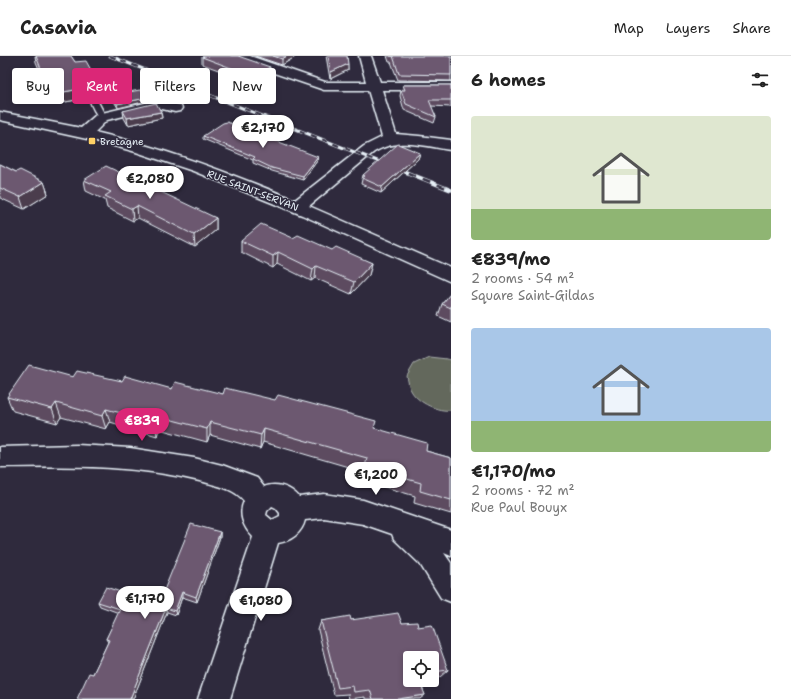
<!DOCTYPE html>
<meta charset="utf-8">
<style>
body{margin:0;font-family:"Shantell Sans",sans-serif;background:#f6f6f6;color:#222;height:100vh;display:flex;flex-direction:column;font-size:15px;white-space:nowrap}
*{box-sizing:border-box;margin:0}
p{font-size:13px;color:#767676}
.icon{flex:none;width:22px;height:22px;fill:none;stroke:currentColor;stroke-width:2;stroke-linecap:round;stroke-linejoin:round}
.map{position:relative;flex:1;overflow:hidden}
.sheet{display:flex;flex-direction:column;background:#fff;width:340px}
.sheet>*{flex:none}
.hud{position:absolute;left:12px;top:12px;width:379px;height:36px;display:flex;gap:8px}
.fabs{position:absolute;left:403px;top:595px;display:grid;gap:8px}
.fabs a{display:grid;place-items:center;width:36px;height:36px;border-radius:4px;background:#fff;box-shadow:0 2px 6px #0003;font-size:20px}
.price{position:absolute;translate:-50% -34px;padding:0 9px;border-radius:14px;background:#fff;color:#222;font-size:13px;line-height:26px;filter:drop-shadow(0 1px 2px #0008)}
.price::after{content:'';position:absolute;left:50%;top:24px;width:12px;height:9px;margin-left:-6px;background:inherit;clip-path:polygon(0 0,100% 0,50% 100%)}
.price.on{background:#db2777;color:#fff}
ul{padding:0;list-style:none}
li{display:grid;align-content:center;gap:8px;height:212px;padding:0 20px}
li span{display:grid;place-items:center;height:124px;border-radius:4px;color:#555}
li>.icon{margin-inline-start:auto}
span .icon{width:72px;height:72px;fill:#fffc;stroke-width:1}
li b{font-size:17px}
h2{display:flex;justify-content:space-between;align-items:center;height:48px;padding:0 20px;font-size:17px}
.pill{padding:0 14px;border-radius:4px;background:#fff;box-shadow:0 2px 6px #0003;font-size:14px;line-height:36px}
.pill.on{background:#db2777;color:#fff}
header{display:flex;align-items:center;gap:24px;box-sizing:border-box;height:56px;padding:0 20px;background:#fff;border-bottom:1px solid #e0e0e0}
header strong{font-size:19px}
nav{display:flex;gap:22px;margin-inline-start:auto;font-size:14px}
main{display:flex;flex:1;min-height:0}
.map>svg:first-child{display:block}
.green{fill:#64685b;stroke:#a6acaa}
.lines{fill:none;stroke-linecap:round;stroke-linejoin:round}
.service-casing{stroke:#e8f1f8;stroke-width:3}
.minor-casing{stroke:#e8f1f8;stroke-width:3}
.service{fill:#2f2a3d;fill-rule:evenodd}
.minor{fill:#2f2a3d;fill-rule:evenodd}
.rail-far1-casing{stroke:#e8f1f8;stroke-width:3}
.rail-casing{stroke:#e8f1f8;stroke-width:3.5}
.rail-far1{stroke:#2f2a3d;stroke-width:2;stroke-dasharray:6;stroke-linecap:butt}
.rail{stroke:#2f2a3d;stroke-width:2.5;stroke-dasharray:8;stroke-linecap:butt}
.wall{fill:#5d4c60;stroke:#e8f1f8}
.shaded-wall{fill:#4c3e4e;stroke:#e8f1f8}
.building{fill:#6c5870;stroke:#e8f1f8}
.poi-dot{fill:#ffd166;stroke:#2f2a3d;stroke-width:1.5}
.labels{text-anchor:middle;stroke-width:3;stroke-linejoin:round;paint-order:stroke}
.far-poi-label{font-size:10px;fill:#e8f1f8;stroke:#2f2a3d;text-anchor:start}
.far-street-label{font-size:10px;fill:#e8f1f8;stroke:#2f2a3d}
</style>
<header>
<strong>Casavia</strong>
<nav><a>Map</a><a>Layers</a><a>Share</a></nav>
</header>
<main>
<div class="map">
<svg width="451" height="643" viewBox="0 0 451 643">
<rect width="100%" height="100%" fill="#2f2a3d"/>
<filter id="ink" filterUnits="userSpaceOnUse"><feTurbulence type="fractalNoise" baseFrequency=".025" numOctaves="2"/><feDisplacementMap in="SourceGraphic" scale="8" xChannelSelector="R" yChannelSelector="G"/><feConvolveMatrix kernelMatrix="1 2 1 2 8 2 1 2 1" color-interpolation-filters="sRGB"/></filter>
<g filter="url(#ink)">
<path class="green" d="M 429,301 L 447,303 L 451,304 L 451,354 C 438,356 419,347 412,336 C 409,332 408,325 407,320 L 414,308 Z"/>
<g class="lines">
<g class="service-casing">
<path id="service" d="M 102,15 L 107,16 L 93,32 L 97,44 L 106,61 L 102,63 C 94,60 88,40 86,32 Z"/>
</g>
<g class="minor-casing">
<path id="minor" d="M 232,0 L 250,0 L 325,26 L 366,26 L 359,0 L 371,0 L 380,26 L 451,26 L 451,34 L 382,34 L 396,78 L 419,80 L 451,84 L 451,94 C 425,90 398,81 374,96 L 309,150 L 451,212 L 451,226 L 302,159 L 193,115 L 136,96 L 96,85 L 0,64 L 0,56 L 81,72 L 97,58 L 102,57 L 158,44 L 180,49 L 182,52 L 180,55 L 175,56 L 158,52 L 107,64 L 95,76 C 164,92 230,117 295,144 L 364,90 L 382,81 L 368,34 L 324,34 L 233,3 Z
M 77,389 L 130,392 L 194,402 L 222,409 L 257,422 L 264,431 C 276,426 291,431 299,441 L 324,438 L 363,444 L 451,474 L 451,500 L 444,497 L 451,507 L 451,546 L 441,542 L 420,508 L 394,483 L 392,478 L 363,468 L 324,462 L 305,464 C 302,477 291,485 278,487 L 230,643 L 198,643 L 253,481 C 243,471 238,458 244,445 C 235,433 218,430 204,426 C 134,408 71,410 0,411 L 0,391 ZM 272,450 L 276,452 L 280,457 L 280,460 L 272,464 L 266,459 L 267,455 Z"/>
</g>
<use href="#service" class="service"/>
<use href="#minor" class="minor"/>
<g class="rail-far1-casing">
<path id="rail-far1" d="M 110,0 L 395,112"/>
</g>
<g class="rail-casing">
<path id="rail" d="M 393,111 L 451,134"/>
</g>
<use href="#rail-far1" class="rail-far1"/>
<use href="#rail" class="rail"/>
</g>
<path class="wall" d="M 35,0 L 71,0 L 75,6 L 92,23 L 85,31 L 87,42 L 60,47 L 52,31 L 47,32 L 36,6 Z
M 255,0 L 295,0 L 295,1 L 282,9 Z
M 326,0 L 347,0 L 348,14 L 330,23 Z
M 387,0 L 451,0 L 451,25 L 398,24 L 391,6 L 389,6 Z
M 202,1 L 270,17 L 254,27 L 202,8 Z
M 403,29 L 451,29 L 451,51 L 431,50 L 436,61 L 434,67 L 404,54 L 400,40 L 401,34 L 402,34 Z
M 141,35 L 151,41 L 151,44 L 118,52 L 112,42 L 112,39 Z
M 123,55 L 161,56 L 162,62 L 128,69 L 124,62 Z
M 203,80 L 318,101 L 317,105 L 303,124 L 272,115 L 253,107 L 253,104 L 203,83 Z
M 420,97 L 418,103 L 381,137 L 361,128 L 363,119 Z
M 0,108 L 16,116 L 44,126 L 48,138 L 24,153 L 0,142 Z
M 84,124 L 216,162 L 216,174 L 195,191 L 138,162 L 133,165 L 107,152 L 105,144 L 86,135 Z
M 293,182 L 372,207 L 369,219 L 351,238 L 315,222 L 311,225 L 277,208 L 273,212 L 241,196 L 241,185 Z
M 451,237 L 451,266 L 438,260 L 442,248 Z
M 73,321 L 122,325 L 172,333 L 223,338 L 374,372 L 426,395 L 451,402 L 451,458 L 414,447 L 415,440 L 361,424 L 362,415 L 263,386 L 260,393 L 210,379 L 207,386 L 159,373 L 157,380 L 110,366 L 106,373 L 61,361 L 57,367 L 13,355 L 7,341 Z
M 220,476 L 220,481 L 197,546 L 182,541 L 176,559 L 167,556 L 133,643 L 77,643 L 93,618 L 108,586 L 106,583 L 119,557 L 100,550 L 98,546 L 158,549 Z
M 351,564 L 402,567 L 418,571 L 448,614 L 440,621 L 434,622 L 435,623 L 427,631 L 422,632 L 425,639 L 420,643 L 365,643 L 365,641 L 349,643 L 348,638 L 334,639 L 318,574 L 321,565 Z"/>
<path class="shaded-wall" d="M 287,0 L 295,0 L 295,1 L 282,9 L 282,3 Z
M 348,8 L 348,14 L 330,23 L 331,16 Z
M 270,11 L 270,17 L 254,27 L 255,21 Z
M 91,14 L 92,23 L 85,31 L 83,22 Z
M 50,22 L 52,31 L 47,32 L 45,23 Z
M 86,32 L 87,42 L 60,47 L 58,37 Z
M 151,41 L 151,44 L 118,52 L 117,48 Z
M 161,56 L 162,62 L 128,69 L 127,62 Z
M 420,97 L 418,103 L 381,137 L 382,131 Z
M 318,101 L 317,105 L 303,124 L 303,120 Z
M 44,126 L 48,138 L 24,153 L 20,141 Z
M 137,150 L 138,162 L 133,165 L 132,153 Z
M 216,162 L 216,174 L 195,191 L 194,179 Z
M 278,196 L 277,208 L 273,212 L 273,200 Z
M 372,207 L 369,219 L 351,238 L 354,226 Z
M 316,210 L 315,222 L 311,225 L 313,213 Z
M 56,347 L 61,361 L 57,367 L 52,353 Z
M 106,353 L 110,366 L 106,373 L 102,360 Z
M 157,360 L 159,373 L 157,380 L 155,366 Z
M 210,366 L 210,379 L 207,386 L 207,373 Z
M 264,373 L 263,386 L 260,393 L 261,379 Z
M 220,476 L 220,481 L 197,546 L 196,541 Z
M 182,536 L 182,541 L 176,559 L 175,555 Z
M 166,552 L 167,556 L 133,643 L 130,643 Z"/>
<path class="building" d="M 36,0 L 71,0 L 75,6 L 86,5 L 91,14 L 83,22 L 86,32 L 58,37 L 50,22 L 45,23 Z
M 204,0 L 238,0 L 270,11 L 255,21 L 202,1 Z
M 273,0 L 287,0 L 282,3 Z
M 328,0 L 347,0 L 348,8 L 331,16 Z
M 390,0 L 451,0 L 451,19 L 399,18 L 393,0 Z
M 403,29 L 451,29 L 451,44 L 429,44 L 436,61 L 406,48 L 401,34 L 405,34 Z
M 140,34 L 141,35 L 146,34 L 151,41 L 117,48 L 112,39 Z
M 156,47 L 161,56 L 127,62 L 123,55 Z
M 227,66 L 318,101 L 303,120 L 272,112 L 253,103 L 255,101 L 203,80 L 223,67 Z
M 398,88 L 420,97 L 382,131 L 362,122 L 365,120 L 363,119 Z
M 0,108 L 16,116 L 20,114 L 44,126 L 20,141 L 0,132 Z
M 106,110 L 216,162 L 194,179 L 137,150 L 132,153 L 105,140 L 111,136 L 84,124 Z
M 261,168 L 293,182 L 298,179 L 332,194 L 336,191 L 372,207 L 354,226 L 316,210 L 313,213 L 278,196 L 273,200 L 241,185 Z
M 451,237 L 451,252 L 442,248 Z
M 29,309 L 73,321 L 77,315 L 122,325 L 125,320 L 172,333 L 175,326 L 223,338 L 225,332 L 275,344 L 278,339 L 376,365 L 374,372 L 427,387 L 426,395 L 451,402 L 451,444 L 420,435 L 421,427 L 365,411 L 367,402 L 264,373 L 261,379 L 210,366 L 207,373 L 157,360 L 155,366 L 106,353 L 102,360 L 56,347 L 52,353 L 7,341 Z
M 191,468 L 220,476 L 196,541 L 182,536 L 175,555 L 166,552 L 130,643 L 77,643 L 89,617 L 93,618 L 109,584 L 106,583 L 120,553 L 98,546 L 106,531 L 158,549 Z
M 398,557 L 402,567 L 417,566 L 418,571 L 432,569 L 448,614 L 433,616 L 435,623 L 432,624 L 432,602 L 410,602 L 410,624 L 431,624 L 420,626 L 425,639 L 398,643 L 373,643 L 370,634 L 354,636 L 353,630 L 338,632 L 321,565 L 350,560 L 351,564 Z"/>
</g>
<rect class="poi-dot" x="88" y="81" width="8" height="8" rx="2"/>
<g class="labels">
<g class="far-poi-label">
<text x="100" y="89">Bretagne</text>
</g>
<g class="far-street-label">
<text transform="translate(253 134) rotate(21)" y="4">RUE SAINT-SERVAN</text>
</g>
</g>
</svg>
<div class="fabs">
<a><svg class="icon" aria-label="locate" viewBox="0 0 24 24"><circle cx="12" cy="12" r="6"/><path d="M12 2v4M12 18v4M2 12h4M18 12h4"/></svg></a>
</div>
<b class="price" style="left:263px;top:93px">€2,170</b>
<b class="price" style="left:150px;top:144px">€2,080</b>
<b class="price on" style="left:142px;top:386px">€839</b>
<b class="price" style="left:376px;top:440px">€1,200</b>
<b class="price" style="left:145px;top:564px">€1,170</b>
<b class="price" style="left:261px;top:566px">€1,080</b>
<div class="hud">
<a class="pill">Buy</a>
<a class="pill on">Rent</a>
<a class="pill">Filters</a>
<a class="pill">New</a>
</div>
</div>
<section class="sheet">
<h2>6 homes<svg class="icon" aria-label="filters" viewBox="0 0 24 24"><path d="M4 7h16M4 17h16"/><circle cx="9" cy="7" r="2"/><circle cx="15" cy="17" r="2"/></svg></h2>
<ul>
<li><span style="background:linear-gradient(#dfe7d0 75%,#8fb573 0)"><svg class="icon" aria-label="home" viewBox="0 0 24 24"><path d="M3 11l9-7 9 7M6 9v11h12V9"/></svg></span><div><b>€839/mo</b><p>2 rooms · 54 m²</p><p>Square Saint-Gildas</p></div></li>
<li><span style="background:linear-gradient(#a9c7e8 75%,#8fb573 0)"><svg class="icon" aria-label="home" viewBox="0 0 24 24"><path d="M3 11l9-7 9 7M6 9v11h12V9"/></svg></span><div><b>€1,170/mo</b><p>2 rooms · 72 m²</p><p>Rue Paul Bouyx</p></div></li>
</ul>
</section>
</main>
